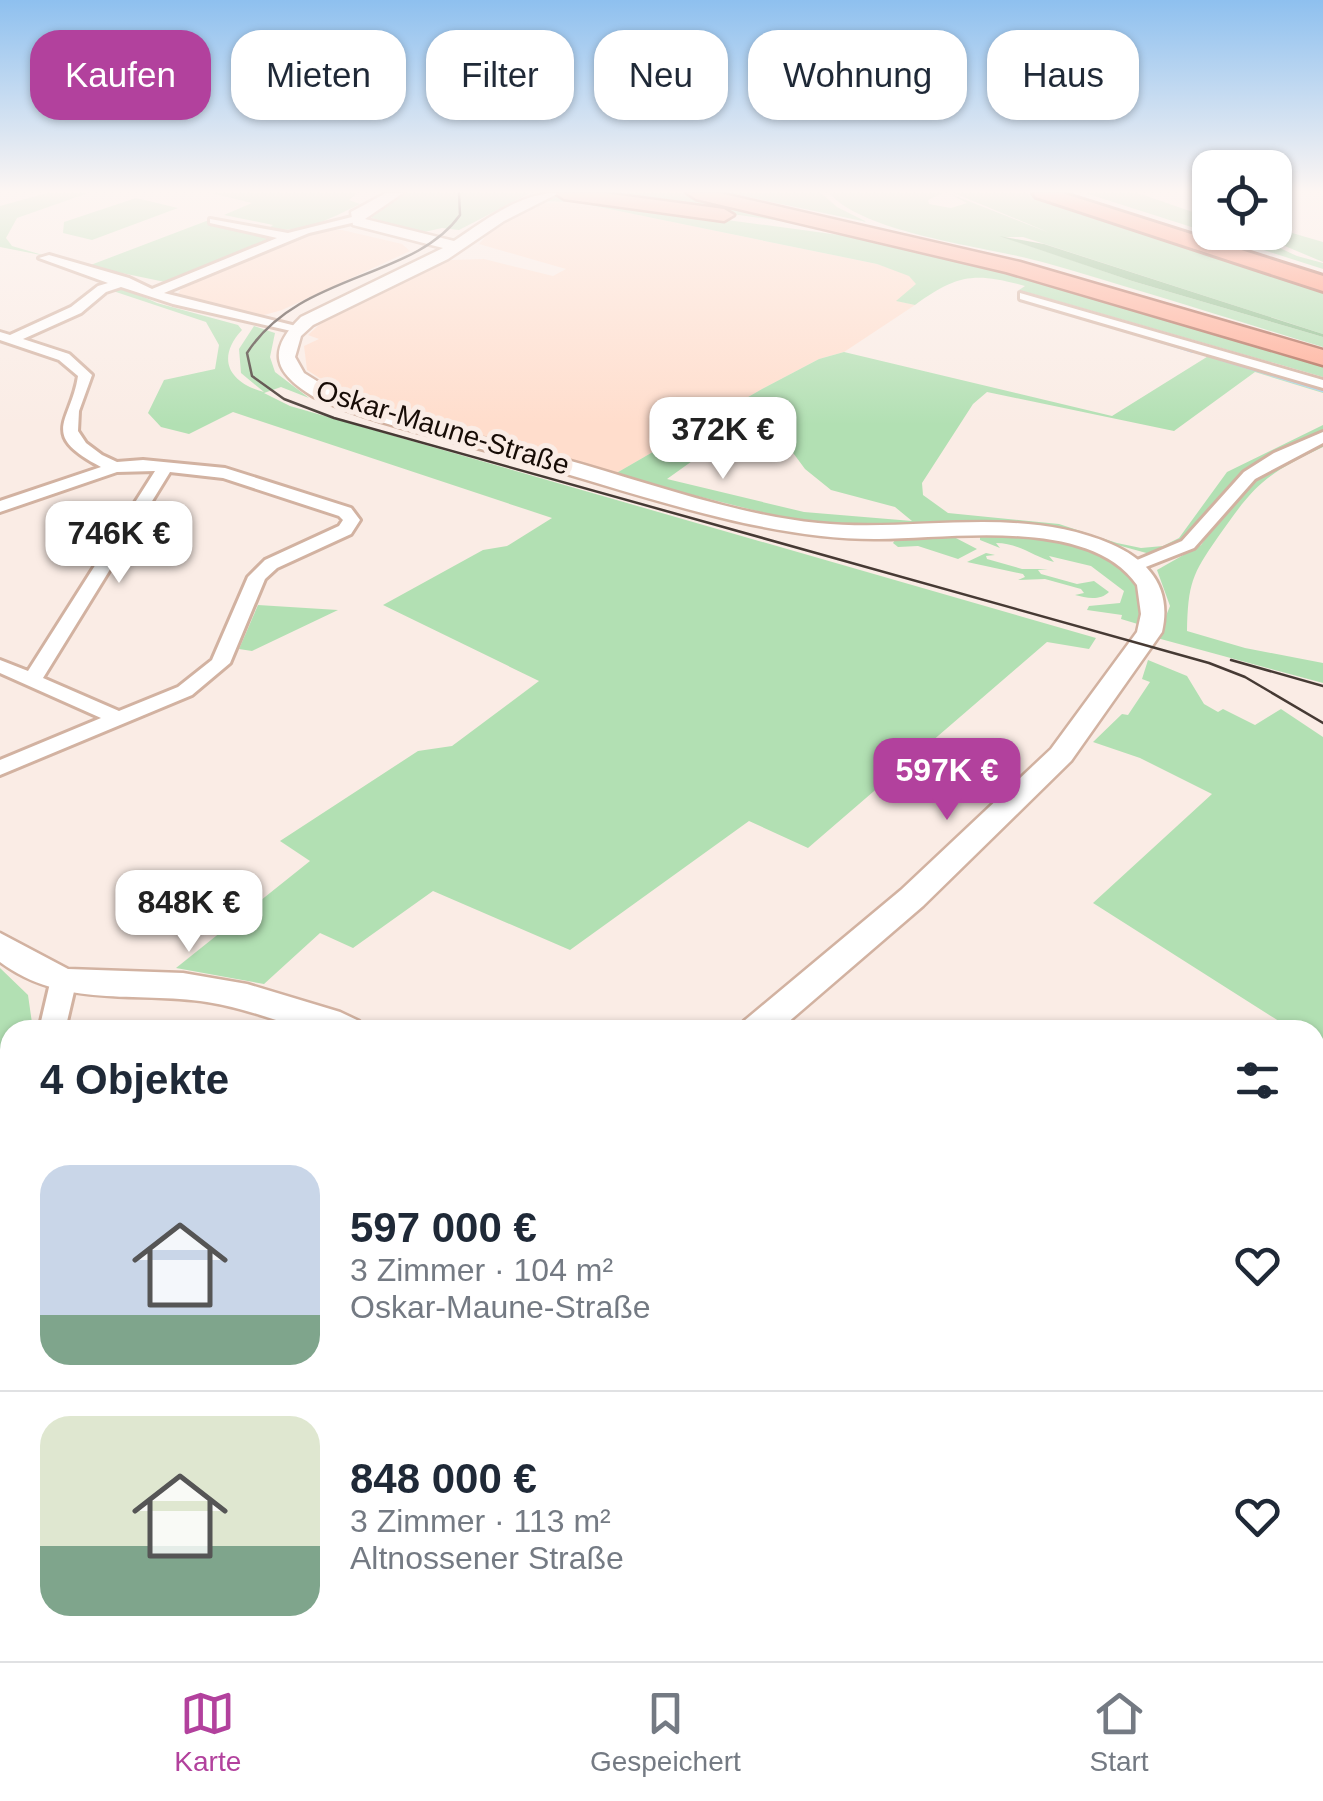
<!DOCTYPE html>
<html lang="de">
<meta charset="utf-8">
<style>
body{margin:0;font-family:Arial,sans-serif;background:#f2f2f3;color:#1f2937;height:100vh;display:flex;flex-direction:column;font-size:38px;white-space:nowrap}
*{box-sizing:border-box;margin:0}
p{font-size:32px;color:#747a83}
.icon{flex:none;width:55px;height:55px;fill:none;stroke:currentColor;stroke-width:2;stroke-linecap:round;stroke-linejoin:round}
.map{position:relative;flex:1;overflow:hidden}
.details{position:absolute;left:0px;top:1020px;width:1325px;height:642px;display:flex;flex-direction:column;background:#fff;border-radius:30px 30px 0 0;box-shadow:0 2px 8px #0004}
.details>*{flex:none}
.guide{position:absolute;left:30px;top:30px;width:1265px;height:90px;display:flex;gap:20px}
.tools{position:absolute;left:1192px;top:150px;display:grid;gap:20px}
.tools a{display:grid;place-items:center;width:100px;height:100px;border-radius:20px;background:#fff;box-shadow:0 2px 8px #0004;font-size:50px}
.price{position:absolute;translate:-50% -85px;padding:0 22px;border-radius:20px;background:#fff;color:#222;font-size:32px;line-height:65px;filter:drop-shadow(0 2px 5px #0008)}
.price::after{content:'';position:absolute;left:50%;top:60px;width:30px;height:22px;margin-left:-15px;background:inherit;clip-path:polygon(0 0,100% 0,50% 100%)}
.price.active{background:#b2419d;color:#fff}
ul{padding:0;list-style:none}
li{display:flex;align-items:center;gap:30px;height:250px;padding:0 40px}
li+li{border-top:2px solid #e0e1e3}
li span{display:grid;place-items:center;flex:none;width:280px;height:200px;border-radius:30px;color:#555}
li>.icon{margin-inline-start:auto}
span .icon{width:120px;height:120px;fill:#fffc;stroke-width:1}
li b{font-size:42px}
h2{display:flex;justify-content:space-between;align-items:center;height:120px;padding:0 40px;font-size:42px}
.pill{padding:0 35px;border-radius:30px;background:#fff;box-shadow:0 2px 8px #0004;font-size:35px;line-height:90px}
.pill.active{background:#b2419d;color:#fff}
.tab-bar{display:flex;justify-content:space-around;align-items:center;height:140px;border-top:2px solid #e0e1e3;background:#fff;font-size:28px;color:#747a83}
.tab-bar a{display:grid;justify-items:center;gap:5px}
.tab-bar .active{color:#b2419d}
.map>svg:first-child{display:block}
.built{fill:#fdc}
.green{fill:#b2e0b3;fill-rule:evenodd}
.forest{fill:#8abe8c}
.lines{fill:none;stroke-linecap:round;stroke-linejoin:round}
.stream{stroke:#a8d2fa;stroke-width:4}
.minor-casing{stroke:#d2b2a1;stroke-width:6}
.tertiary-casing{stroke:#d2b2a1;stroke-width:5}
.trunk-casing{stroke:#ae6651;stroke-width:5}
.motorway-casing{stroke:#ae6651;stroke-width:6}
.minor{fill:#fff;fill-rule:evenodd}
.tertiary{fill:#fff;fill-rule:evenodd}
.trunk{fill:#ffab94;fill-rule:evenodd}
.motorway{fill:#ff967a;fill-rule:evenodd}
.tram{stroke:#463a34;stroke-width:2.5}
.labels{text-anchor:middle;stroke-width:10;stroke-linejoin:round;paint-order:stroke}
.street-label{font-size:28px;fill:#170c06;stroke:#faece5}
</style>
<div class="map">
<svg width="1323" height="1661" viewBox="0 0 1323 1661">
<rect width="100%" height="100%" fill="#faece5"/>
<path class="built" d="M 575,202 L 877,264 L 909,275 L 917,284 L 898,301 L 915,305 L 844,352 L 819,359 L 762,389 L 613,475 L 380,408 L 349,397 L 307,370 L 304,346 L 319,339 L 308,335 L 320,324 L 451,260 L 484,259 L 553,276 L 566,269 L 479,244 L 496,225 L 540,203 Z
M 322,229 L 342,230 L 402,244 L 410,251 L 282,310 L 257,317 L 178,294 L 183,286 L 198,279 Z"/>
<path class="green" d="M 47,193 L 88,193 L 17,218 L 6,238 L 12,246 L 46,256 L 0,247 L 0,206 Z
M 211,193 L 358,193 L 349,200 L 360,204 C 331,218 302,235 269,228 L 273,225 L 224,215 L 252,203 Z
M 406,193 L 530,193 L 459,230 L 442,228 L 420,233 L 372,218 L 372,212 Z
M 579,193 L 683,193 L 818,226 Z
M 729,193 L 821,193 L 837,207 L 867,222 Z
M 829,193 L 943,193 L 928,200 L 929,204 L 951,208 L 967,203 L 948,193 L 1050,233 L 954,193 L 1027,193 L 1323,290 L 1323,334 L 1023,237 L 1004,237 L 1132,281 L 1323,337 L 1323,347 C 1231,319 1133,288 1046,263 C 992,247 866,235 829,193 Z
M 1085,193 L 1138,193 L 1210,218 L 1210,232 L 1247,233 L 1297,256 L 1323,263 L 1323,269 Z
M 557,197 L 891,242 L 1076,289 L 1323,361 L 1323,377 L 1019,290 L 1025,286 C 975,272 957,274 915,305 L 896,301 L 916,284 L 909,276 L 877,264 L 575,202 L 542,201 Z
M 136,198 L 178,208 L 92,240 L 63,233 L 64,222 Z
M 209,220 L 280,237 L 165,282 L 88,266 Z
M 1275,228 L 1323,242 L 1323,262 L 1254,233 L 1275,232 Z
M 126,289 L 157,303 L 238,325 L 242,330 C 215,359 230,383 264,392 L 241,373 L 239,349 L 254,326 L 275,333 L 270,357 L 275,372 L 309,398 L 281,387 L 264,393 L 290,406 L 1096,638 L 1089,649 L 1047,642 L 808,848 L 749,821 L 570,950 L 433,891 L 353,948 L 320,933 L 264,984 L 176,968 L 310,861 L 280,841 L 418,751 L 452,746 L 539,681 L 383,605 L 483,550 L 507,546 L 552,518 L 233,412 L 189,434 L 161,427 L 148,413 L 164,380 L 215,369 L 219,345 L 206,322 L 110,290 Z
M 844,352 L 1112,416 L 1210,355 L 1323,388 L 1323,393 L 1255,372 L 1174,431 L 987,392 L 973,404 L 922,483 L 923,495 L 948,513 L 1059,524 L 1117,543 L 1141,548 L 1163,546 L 1179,538 L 1227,472 L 1323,425 L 1323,431 L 1239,475 L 1191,538 L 1150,554 L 1092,538 L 809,524 L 613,475 L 762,389 L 819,359 ZM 744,424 L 788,446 L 805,469 L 831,490 L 895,507 L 912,521 L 804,512 L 667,479 Z
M 1323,441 L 1323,447 C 1263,476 1256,483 1218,537 C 1192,574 1188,584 1187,631 L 1245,648 L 1323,663 L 1323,683 L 1157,638 L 1170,606 L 1157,570 L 1201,545 L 1237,493 L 1256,476 Z
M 988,534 C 1032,537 1126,541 1143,593 C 1146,602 1142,615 1141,625 L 1121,619 L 1122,615 L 1087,610 L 1089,606 L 1120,603 L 1124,591 L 1091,566 L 1049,556 L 1054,562 C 1034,557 1019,543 996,543 L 1000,548 L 980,540 L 980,536 Z
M 952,536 L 977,549 L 958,559 L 918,546 L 898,547 L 893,543 L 897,537 Z
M 986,553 L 995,555 L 986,556 L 987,559 L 1022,569 L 1048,569 L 1038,570 L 1041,574 L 1077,584 L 1094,581 L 1109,592 C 1100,601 1086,598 1075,595 L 1084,593 L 1081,589 L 1045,579 L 1018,580 L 1025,577 L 1023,574 L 967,562 Z
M 258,605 L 338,610 L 252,651 L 239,649 Z
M 1148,660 L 1187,676 L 1204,704 L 1218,712 L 1223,709 L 1255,725 L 1281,709 L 1323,737 L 1323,1049 L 1315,1044 L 1315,1030 L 1293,1030 L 1093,903 L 1212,794 L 1140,758 L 1093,742 L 1122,714 L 1128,715 L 1150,682 L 1142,679 Z
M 0,968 L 28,995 L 33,1030 L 10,1030 L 10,1221 L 0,1227 Z
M 10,1477 L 10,1652 L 55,1653 L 49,1661 L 0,1661 L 0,1479 Z
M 90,1652 L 267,1652 L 274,1661 L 83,1661 Z"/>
<path class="forest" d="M 999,236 L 1044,244 L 1323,334 L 1323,337 L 1132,281 Z"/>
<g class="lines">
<path class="stream" d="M 1158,340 L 1193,351
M 1221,359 L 1323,390"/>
<g class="minor-casing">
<path id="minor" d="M 356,216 L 360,221 L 309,233 L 164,293 L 300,327 L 300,333 L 173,304 L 121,287 L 106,292 L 81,313 L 23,339 L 69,354 L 92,375 L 79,411 L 78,431 L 86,443 L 102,455 L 117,462 L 143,460 L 225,468 L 351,508 L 360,520 L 351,534 L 277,568 L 265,579 L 230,663 L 192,695 L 0,775 L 0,760 L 101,718 L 0,673 L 0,660 L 28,671 L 155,471 L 117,472 L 0,512 L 0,501 L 101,467 C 38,434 71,423 78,376 L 59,360 L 0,340 L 0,332 L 10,335 L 71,307 L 98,286 L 108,283 L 39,258 L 49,255 L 129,278 L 152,289 L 277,238 L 210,223 L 210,219 L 288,233 ZM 170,472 L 223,478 L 339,516 L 343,520 L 339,526 L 265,560 L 248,577 L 212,660 L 178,687 L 119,711 L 43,678 Z
M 1020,293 L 1323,380 L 1323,388 L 1020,299 Z
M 1323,432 L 1323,443 L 1255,479 L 1194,548 L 1138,570 L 1132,571 L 1123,566 L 1182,541 L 1244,472 L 1274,453 Z
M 63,974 L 72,976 L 76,983 L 65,1030 L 39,1030 L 50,983 L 54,976 Z"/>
</g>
<g class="tertiary-casing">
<path id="tertiary" d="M 386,193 L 403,193 L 365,219 L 454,241 C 484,221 521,192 559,193 L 504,221 L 448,259 L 313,325 L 301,336 L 295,357 L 304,373 L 328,388 C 396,420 487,438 560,458 C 644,481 731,514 818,523 C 915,533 1018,504 1111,544 C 1150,561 1172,589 1162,632 L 1071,761 L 923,906 L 779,1030 L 739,1030 L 744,1021 L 901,890 L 1051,749 L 1137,632 L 1141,614 L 1137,585 C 1089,516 950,539 878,539 C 759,540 624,489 509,457 C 445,438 375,425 314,397 C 274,373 266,351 301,317 L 443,248 L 353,225 L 351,212 Z
M 0,933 L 68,969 L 183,973 L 247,984 L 340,1012 L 359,1021 L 364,1030 C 348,1030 327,1033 311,1029 C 276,1022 243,1007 207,1002 C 135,991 63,1009 0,962 Z
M 1157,1652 L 1212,1652 L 1215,1661 L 1161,1661 Z"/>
</g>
<g class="trunk-casing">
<path id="trunk" d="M 555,193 L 603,193 L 724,209 L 734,215 L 724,221 L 564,199 Z
M 687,193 L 719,193 L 1020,262 L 1323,350 L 1323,365 L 1006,272 L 696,199 Z"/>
</g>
<g class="motorway-casing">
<path id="motorway" d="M 1033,193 L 1062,193 L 1323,276 L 1323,291 L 1036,197 Z"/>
</g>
<use href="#minor" class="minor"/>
<use href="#tertiary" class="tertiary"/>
<use href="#trunk" class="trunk"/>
<use href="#motorway" class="motorway"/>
<path class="tram" d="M 459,193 L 460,215 C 414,280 299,272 247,353 L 252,376 L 284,399 L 334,418 L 1209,663 L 1245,677 L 1323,723
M 1231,660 L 1323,686"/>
</g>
<linearGradient id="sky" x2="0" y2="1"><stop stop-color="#8ec0ef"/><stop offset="0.45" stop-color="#fdf6f3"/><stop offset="1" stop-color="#fdf6f3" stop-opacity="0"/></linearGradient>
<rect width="1323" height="425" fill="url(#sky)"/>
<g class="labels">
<g class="street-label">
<text transform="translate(443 427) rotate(17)" y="10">Oskar-Maune-Straße</text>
</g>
</g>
</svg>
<div class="tools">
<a><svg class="icon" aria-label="locate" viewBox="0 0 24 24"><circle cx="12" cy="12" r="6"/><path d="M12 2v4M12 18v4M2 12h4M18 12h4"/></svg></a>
</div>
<b class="price" style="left:723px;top:482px">372K €</b>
<b class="price" style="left:119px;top:586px">746K €</b>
<b class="price active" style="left:947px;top:823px">597K €</b>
<b class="price" style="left:189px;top:955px">848K €</b>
<div class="guide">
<a class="pill active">Kaufen</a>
<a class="pill">Mieten</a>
<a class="pill">Filter</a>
<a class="pill">Neu</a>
<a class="pill">Wohnung</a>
<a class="pill">Haus</a>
</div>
<section class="details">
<h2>4 Objekte<svg class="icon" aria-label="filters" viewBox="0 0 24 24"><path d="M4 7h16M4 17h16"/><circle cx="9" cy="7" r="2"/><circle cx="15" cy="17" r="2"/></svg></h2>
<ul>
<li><span style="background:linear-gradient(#c9d6e8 75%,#7fa58c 0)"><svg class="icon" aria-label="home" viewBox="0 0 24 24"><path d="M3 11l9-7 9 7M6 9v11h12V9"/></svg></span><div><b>597 000 €</b><p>3 Zimmer · 104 m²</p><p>Oskar-Maune-Straße</p></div><svg class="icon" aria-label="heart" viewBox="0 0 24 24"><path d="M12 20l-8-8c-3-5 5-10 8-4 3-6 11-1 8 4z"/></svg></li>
<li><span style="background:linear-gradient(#dfe7d0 65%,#7fa58c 0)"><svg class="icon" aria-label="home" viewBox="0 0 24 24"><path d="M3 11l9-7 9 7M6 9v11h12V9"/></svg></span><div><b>848 000 €</b><p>3 Zimmer · 113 m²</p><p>Altnossener Straße</p></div><svg class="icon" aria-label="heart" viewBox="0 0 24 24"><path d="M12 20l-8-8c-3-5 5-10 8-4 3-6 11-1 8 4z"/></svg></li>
</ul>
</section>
</div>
<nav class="tab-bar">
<a class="active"><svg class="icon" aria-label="map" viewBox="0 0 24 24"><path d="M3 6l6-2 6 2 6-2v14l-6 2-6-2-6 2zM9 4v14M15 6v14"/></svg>Karte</a>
<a><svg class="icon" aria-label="saved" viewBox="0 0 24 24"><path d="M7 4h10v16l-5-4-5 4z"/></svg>Gespeichert</a>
<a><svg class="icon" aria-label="home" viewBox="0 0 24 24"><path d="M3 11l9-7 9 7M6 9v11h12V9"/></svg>Start</a>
</nav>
